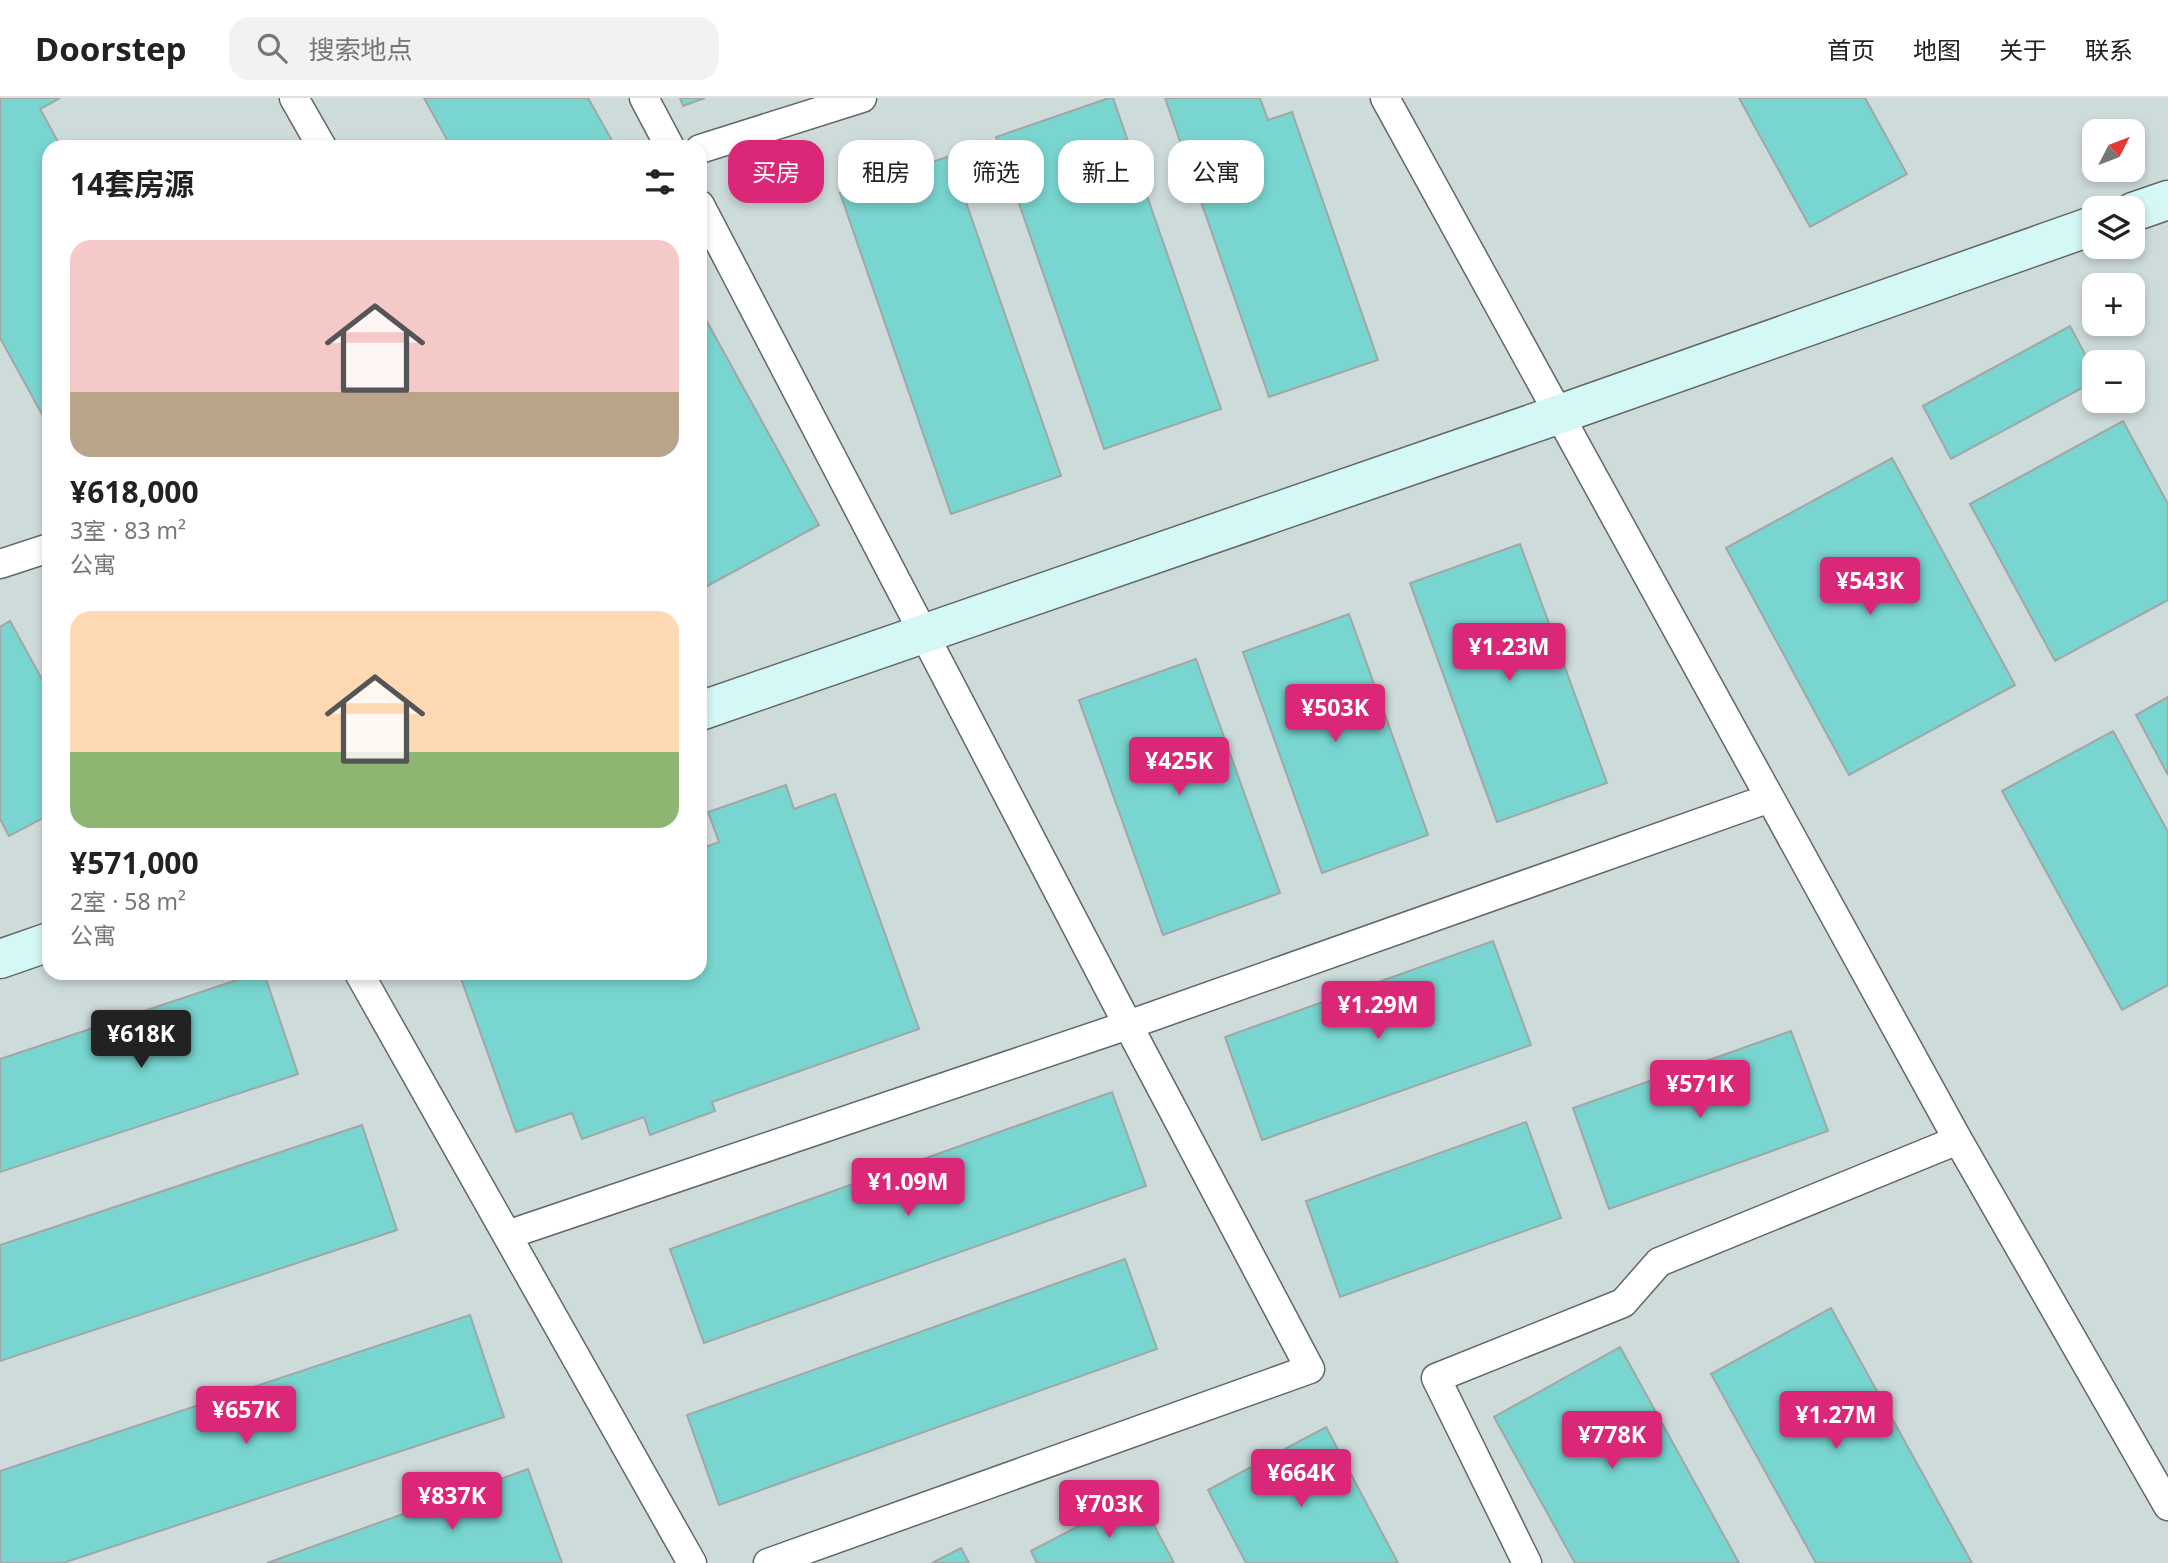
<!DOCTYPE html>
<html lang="zh">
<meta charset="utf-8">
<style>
body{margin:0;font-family:"Noto Sans","Noto Sans SC",sans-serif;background:#f2f2f2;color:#222;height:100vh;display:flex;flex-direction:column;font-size:26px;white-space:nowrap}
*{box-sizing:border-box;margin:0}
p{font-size:23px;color:#767676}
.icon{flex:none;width:38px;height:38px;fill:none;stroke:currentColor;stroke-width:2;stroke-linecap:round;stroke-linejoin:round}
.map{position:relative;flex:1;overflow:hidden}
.side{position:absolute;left:42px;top:42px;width:665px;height:840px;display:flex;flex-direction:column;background:#fff;border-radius:21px;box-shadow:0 4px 10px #0003}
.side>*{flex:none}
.banner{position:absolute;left:728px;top:42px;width:665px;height:63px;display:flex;gap:14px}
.needle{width:46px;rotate:48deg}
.buttons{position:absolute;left:2082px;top:21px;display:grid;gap:14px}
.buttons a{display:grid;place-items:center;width:63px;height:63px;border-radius:14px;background:#fff;box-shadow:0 4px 10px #0003;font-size:35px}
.price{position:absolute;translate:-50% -60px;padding:0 16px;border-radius:7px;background:#db2777;color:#fff;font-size:23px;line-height:46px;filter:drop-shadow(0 2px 4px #0008)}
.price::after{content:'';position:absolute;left:50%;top:42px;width:21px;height:16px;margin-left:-10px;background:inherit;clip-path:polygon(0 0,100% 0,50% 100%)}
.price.selected{background:#222;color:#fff}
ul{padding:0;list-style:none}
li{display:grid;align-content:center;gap:14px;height:371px;padding:0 28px}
li span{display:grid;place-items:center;height:217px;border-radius:21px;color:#555}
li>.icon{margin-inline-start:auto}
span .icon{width:126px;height:126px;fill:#fffc;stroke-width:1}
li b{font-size:30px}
h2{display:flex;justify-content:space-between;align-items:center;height:84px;padding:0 28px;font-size:30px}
.chip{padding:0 24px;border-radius:21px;background:#fff;box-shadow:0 4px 10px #0003;font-size:24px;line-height:63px}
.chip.selected{background:#db2777;color:#fff}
header{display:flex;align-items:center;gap:42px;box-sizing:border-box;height:98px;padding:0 35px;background:#fff;border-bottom:2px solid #e0e0e0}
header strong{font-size:33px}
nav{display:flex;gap:38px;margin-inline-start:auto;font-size:24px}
.search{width:490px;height:63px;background:#f2f2f2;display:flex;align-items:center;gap:18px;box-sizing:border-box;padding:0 24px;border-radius:21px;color:#767676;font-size:26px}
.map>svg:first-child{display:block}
.built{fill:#cddbda;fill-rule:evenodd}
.building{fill:#78d5d0;stroke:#a2a6a6;stroke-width:2}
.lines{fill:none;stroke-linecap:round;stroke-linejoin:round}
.street-casing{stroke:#636766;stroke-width:31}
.secondary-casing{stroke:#636766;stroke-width:41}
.street{stroke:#fff;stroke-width:28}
.secondary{stroke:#d3f8f5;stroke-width:38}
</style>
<header>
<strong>Doorstep</strong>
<div class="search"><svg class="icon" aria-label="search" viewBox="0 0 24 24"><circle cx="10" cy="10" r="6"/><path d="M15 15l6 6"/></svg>搜索地点</div>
<nav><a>首页</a><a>地图</a><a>关于</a><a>联系</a></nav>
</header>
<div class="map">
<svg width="2168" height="1465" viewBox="0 0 2168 1465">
<rect width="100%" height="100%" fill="#e0e4e4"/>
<path class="built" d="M 0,0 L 2168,0 L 2168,1465 L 0,1465 ZM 2095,33 L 2133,33 L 2133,72 L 2095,72 ZM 49,49 L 700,49 L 700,875 L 49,875 ZM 2095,110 L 2133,110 L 2133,149 L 2095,149 ZM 2095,187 L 2133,187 L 2133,226 L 2095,226 ZM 2095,264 L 2133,264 L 2133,303 L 2095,303 Z"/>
<path class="building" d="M 0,0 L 60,0 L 40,11 L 61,49 L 49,49 L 49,329 L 0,240 Z
M 424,0 L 588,0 L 614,46 L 608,49 L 451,49 Z
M 680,0 L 705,0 L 683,8 Z
M 1109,0 L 1113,0 L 1221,311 L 1104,351 L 996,39 Z
M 1165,0 L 1260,0 L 1268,22 L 1292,14 L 1378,262 L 1269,299 Z
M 1739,0 L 1865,0 L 1907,76 L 1810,129 Z
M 950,58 L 1061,378 L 951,416 L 840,95 Z
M 700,211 L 819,427 L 700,492 Z
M 2070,228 L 2095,275 L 2095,283 L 1951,361 L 1923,308 Z
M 2123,323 L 2168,406 L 2168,502 L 2055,563 L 1970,406 Z
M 1892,360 L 2015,587 L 1849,677 L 1726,450 Z
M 1520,446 L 1607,685 L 1497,724 L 1410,485 Z
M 1349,516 L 1428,737 L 1322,775 L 1243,554 Z
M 10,523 L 49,594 L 49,717 L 9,738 L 0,721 L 0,529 Z
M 1196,561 L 1280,795 L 1163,837 L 1079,602 Z
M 2168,599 L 2168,677 L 2136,617 Z
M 2113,633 L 2168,734 L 2168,887 L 2122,912 L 2002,693 Z
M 786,687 L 794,711 L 835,696 L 919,931 L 712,1004 L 715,1013 L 650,1037 L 644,1019 L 582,1041 L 572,1015 L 516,1034 L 459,875 L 700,875 L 700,751 L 719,744 L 708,714 Z
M 1493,843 L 1531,947 L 1262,1042 L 1225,939 Z
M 258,875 L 264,875 L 298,976 L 0,1074 L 0,961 Z
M 1791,933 L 1828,1033 L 1609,1111 L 1573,1010 Z
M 1112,994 L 1146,1088 L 704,1245 L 670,1151 Z
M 1526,1024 L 1561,1120 L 1340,1199 L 1306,1103 Z
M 362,1027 L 397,1132 L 0,1263 L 0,1147 Z
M 1125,1161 L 1157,1251 L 719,1407 L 687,1317 Z
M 1831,1210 L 1972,1465 L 1816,1465 L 1711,1276 Z
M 470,1217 L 504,1319 L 63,1465 L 0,1465 L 0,1373 Z
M 1620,1249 L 1739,1465 L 1575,1465 L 1494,1319 Z
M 1326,1329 L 1398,1465 L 1246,1465 L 1208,1392 Z
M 528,1371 L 562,1465 L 267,1465 Z
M 1138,1397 L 1174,1465 L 1037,1465 L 1031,1453 Z
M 961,1450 L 969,1465 L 932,1465 Z"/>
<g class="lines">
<g class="street-casing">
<path id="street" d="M 294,0 L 322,49
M 644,0 L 670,49
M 1385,0 L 1958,1042 L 2168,1408
M 700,51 L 862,0
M 700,107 L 1128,927 L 1310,1271 L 768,1465
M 0,466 L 49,450
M 359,875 L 692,1465
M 507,1137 L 1128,927 L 1770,700
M 1527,1465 L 1436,1280 L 1623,1205 L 1659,1164 L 1958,1042"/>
</g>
<g class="secondary-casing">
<path id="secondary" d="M 2133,114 L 2168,102
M 700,613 L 1560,316 L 2095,127
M 0,861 L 49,844"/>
</g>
<use href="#street" class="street"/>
<use href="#secondary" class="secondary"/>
</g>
</svg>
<div class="buttons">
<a><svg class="needle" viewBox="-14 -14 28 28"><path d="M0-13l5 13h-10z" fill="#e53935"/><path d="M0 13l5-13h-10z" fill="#767676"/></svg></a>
<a><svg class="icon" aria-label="layers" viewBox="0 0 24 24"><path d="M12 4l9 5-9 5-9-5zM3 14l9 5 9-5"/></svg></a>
<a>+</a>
<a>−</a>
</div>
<b class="price" style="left:1870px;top:519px">¥543K</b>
<b class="price" style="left:1509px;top:585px">¥1.23M</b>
<b class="price" style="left:1335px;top:646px">¥503K</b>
<b class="price" style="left:1179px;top:699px">¥425K</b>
<b class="price" style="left:1378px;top:943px">¥1.29M</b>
<b class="price selected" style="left:141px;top:972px">¥618K</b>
<b class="price" style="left:1700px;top:1022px">¥571K</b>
<b class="price" style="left:908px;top:1120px">¥1.09M</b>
<b class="price" style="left:246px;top:1348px">¥657K</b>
<b class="price" style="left:1836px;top:1353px">¥1.27M</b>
<b class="price" style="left:1612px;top:1373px">¥778K</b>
<b class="price" style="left:1301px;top:1411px">¥664K</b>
<b class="price" style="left:452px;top:1434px">¥837K</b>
<b class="price" style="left:1109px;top:1442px">¥703K</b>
<div class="banner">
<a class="chip selected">买房</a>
<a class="chip">租房</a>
<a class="chip">筛选</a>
<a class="chip">新上</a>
<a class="chip">公寓</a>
</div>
<section class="side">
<h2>14套房源<svg class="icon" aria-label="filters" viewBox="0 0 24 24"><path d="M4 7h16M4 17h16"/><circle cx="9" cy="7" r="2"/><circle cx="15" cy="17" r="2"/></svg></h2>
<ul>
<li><span style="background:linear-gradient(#f6c9c9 70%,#b9a48a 0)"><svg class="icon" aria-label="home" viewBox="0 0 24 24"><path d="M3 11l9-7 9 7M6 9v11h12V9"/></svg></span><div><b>¥618,000</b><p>3室 · 83 m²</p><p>公寓</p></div></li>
<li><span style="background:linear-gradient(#ffd9b3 65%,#8fb573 0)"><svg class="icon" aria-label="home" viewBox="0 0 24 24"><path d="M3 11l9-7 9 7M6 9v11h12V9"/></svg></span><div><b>¥571,000</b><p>2室 · 58 m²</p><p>公寓</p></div></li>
</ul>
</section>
</div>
